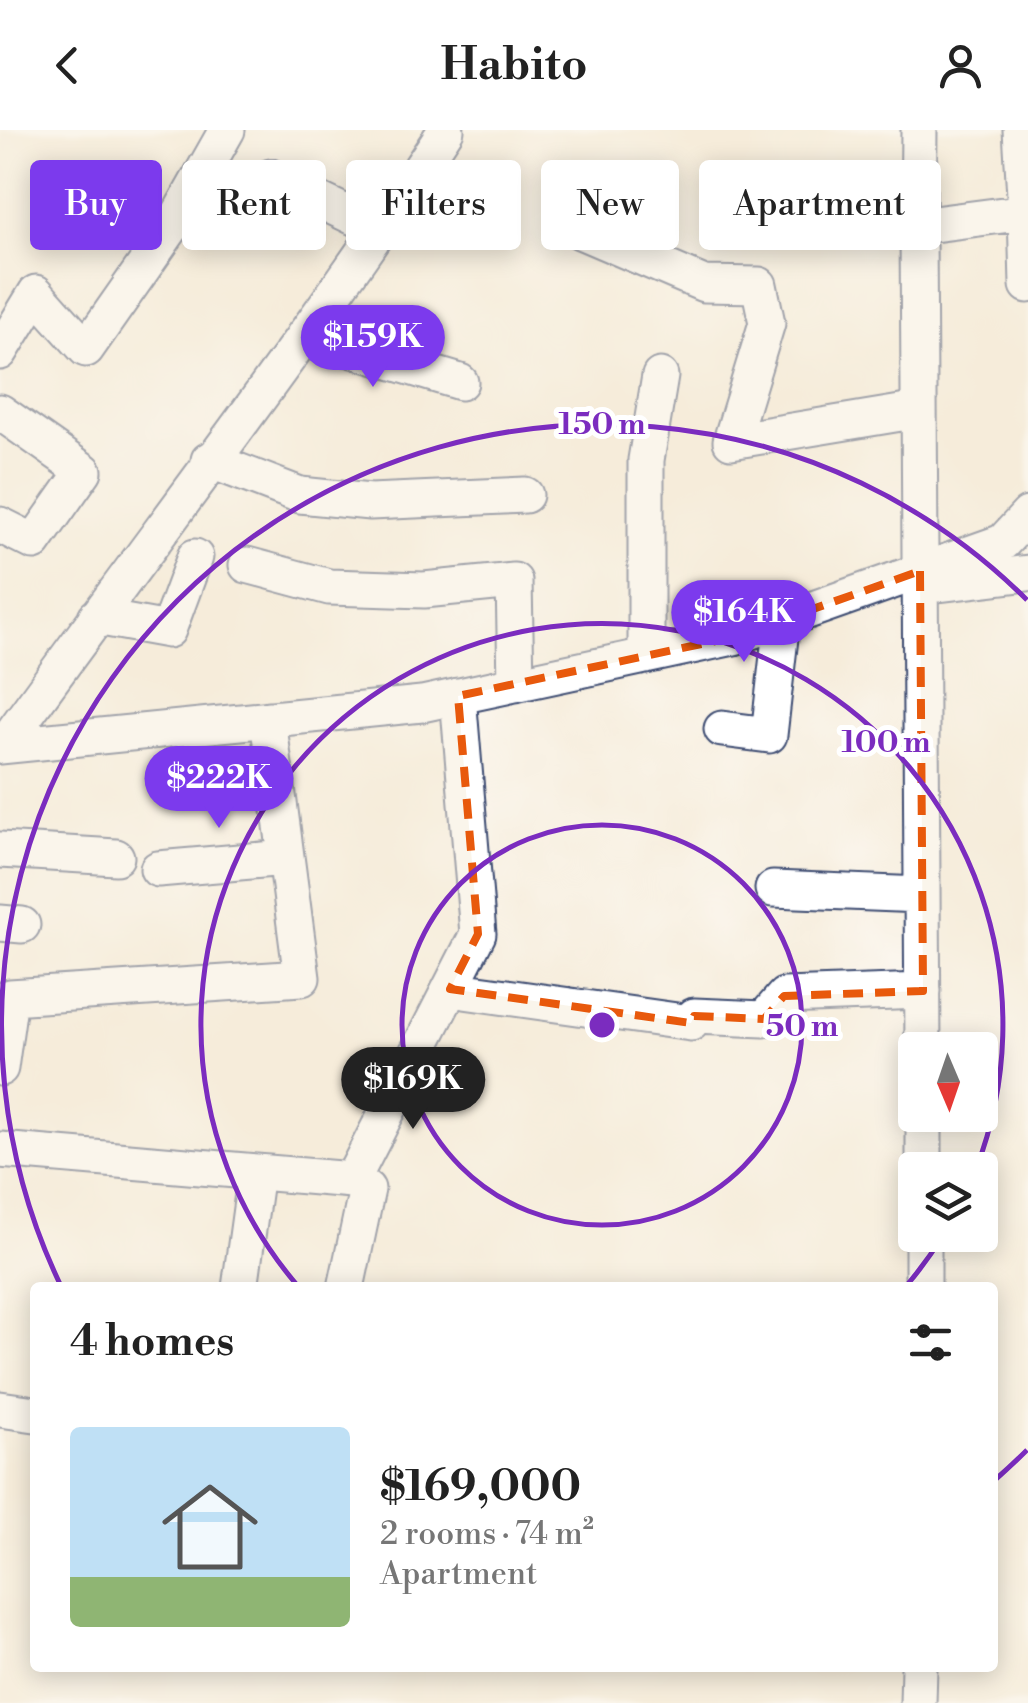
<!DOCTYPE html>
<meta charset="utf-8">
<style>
body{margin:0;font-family:"Libre Bodoni",serif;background:#f2f2f2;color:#222;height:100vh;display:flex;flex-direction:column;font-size:38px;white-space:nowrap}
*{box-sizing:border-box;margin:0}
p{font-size:32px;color:#767676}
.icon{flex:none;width:55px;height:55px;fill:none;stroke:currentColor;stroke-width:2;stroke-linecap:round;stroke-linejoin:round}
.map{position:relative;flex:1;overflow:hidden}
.panel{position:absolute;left:30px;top:1152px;width:968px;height:390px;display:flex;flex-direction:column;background:#fff;border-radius:10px;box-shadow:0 5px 25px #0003}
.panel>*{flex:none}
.hud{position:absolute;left:30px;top:30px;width:970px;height:90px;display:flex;gap:20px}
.needle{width:65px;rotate:178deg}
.fabs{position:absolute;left:898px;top:902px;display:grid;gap:20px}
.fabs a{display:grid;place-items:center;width:100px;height:100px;border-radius:10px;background:#fff;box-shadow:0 5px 25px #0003;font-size:50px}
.price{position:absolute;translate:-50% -85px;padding:0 22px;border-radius:35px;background:#7c3aed;color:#fff;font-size:32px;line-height:65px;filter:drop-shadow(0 2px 5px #0008)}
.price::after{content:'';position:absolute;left:50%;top:60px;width:30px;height:22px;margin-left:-15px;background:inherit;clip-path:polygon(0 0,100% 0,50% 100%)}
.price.current{background:#222;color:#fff}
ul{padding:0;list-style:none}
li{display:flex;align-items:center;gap:30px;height:250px;padding:0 40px}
li span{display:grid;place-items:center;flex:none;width:280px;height:200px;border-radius:10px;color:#555}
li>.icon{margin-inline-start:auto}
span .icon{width:120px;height:120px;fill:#fffc;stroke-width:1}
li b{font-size:42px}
h2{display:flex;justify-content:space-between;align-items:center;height:120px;padding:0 40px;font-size:42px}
.tag{padding:0 35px;border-radius:10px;background:#fff;box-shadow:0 5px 25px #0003;font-size:35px;line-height:90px}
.tag.current{background:#7c3aed;color:#fff}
header{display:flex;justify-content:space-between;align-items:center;height:130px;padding:0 40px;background:#fff;font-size:45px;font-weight:800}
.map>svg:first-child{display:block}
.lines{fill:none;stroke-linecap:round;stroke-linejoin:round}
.minor-casing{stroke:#3c4b71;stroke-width:39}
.minor{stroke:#fff;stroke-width:35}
.marked{fill:none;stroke:#e8590c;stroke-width:8;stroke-dasharray:20 12;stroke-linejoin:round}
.ring{fill:none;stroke:#7b2cbf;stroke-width:5}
.centre{fill:#7b2cbf;stroke:#fff;stroke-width:5}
.ring-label{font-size:30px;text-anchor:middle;font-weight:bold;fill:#7b2cbf;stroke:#fff;stroke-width:10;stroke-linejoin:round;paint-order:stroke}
</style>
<header><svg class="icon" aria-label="back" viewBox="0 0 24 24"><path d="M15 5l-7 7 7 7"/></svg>Habito<svg class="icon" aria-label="person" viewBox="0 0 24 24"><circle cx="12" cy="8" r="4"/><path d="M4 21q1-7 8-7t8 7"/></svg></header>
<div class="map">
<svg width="1028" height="1573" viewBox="0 0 1028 1573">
<rect width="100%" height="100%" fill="#fff"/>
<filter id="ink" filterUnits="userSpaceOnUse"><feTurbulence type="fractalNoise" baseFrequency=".01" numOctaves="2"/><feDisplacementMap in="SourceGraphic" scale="20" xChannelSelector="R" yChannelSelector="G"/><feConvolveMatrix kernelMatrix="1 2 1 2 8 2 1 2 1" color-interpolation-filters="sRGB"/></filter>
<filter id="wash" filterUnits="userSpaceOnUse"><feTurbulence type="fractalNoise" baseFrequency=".0048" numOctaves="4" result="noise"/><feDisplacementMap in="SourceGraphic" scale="40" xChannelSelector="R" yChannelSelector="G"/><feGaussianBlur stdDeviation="2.25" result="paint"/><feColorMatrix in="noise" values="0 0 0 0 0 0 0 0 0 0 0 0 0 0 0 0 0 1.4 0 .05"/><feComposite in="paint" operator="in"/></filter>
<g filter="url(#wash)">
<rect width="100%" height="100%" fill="#f6ecda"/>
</g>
<g filter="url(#ink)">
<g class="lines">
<g class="minor-casing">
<path id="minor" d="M 271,47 L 381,100
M 1026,82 L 1028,155
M 918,96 L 919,0
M 580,101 L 704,154 L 759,155 L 767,193 L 731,311 L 919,280
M 304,205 L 460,252
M 0,222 L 36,163 L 86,219 L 175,92 L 227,0
M 0,282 L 84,341 L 34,412 L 0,395
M 209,330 L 300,365 L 370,372 L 525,365
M 247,435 L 329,457 L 424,460 L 514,451 L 516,554
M 922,456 L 1028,443
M 96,487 L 168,500 L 195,427
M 646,526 L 646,330 L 660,246
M 722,599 L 769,605 L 782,490
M 4,615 C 151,410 308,211 446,0
M 0,616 L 422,574 L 734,507 L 1003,412 L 1028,385
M 0,720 L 116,727
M 158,739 L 286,728
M 773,759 L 922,765
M 0,793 L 22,795
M 450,859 L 691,893 L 694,886 L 764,889 L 784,866 L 923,861
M 923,920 L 918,96 L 1026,82 L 1021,0
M 0,938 L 10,867 L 302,848 L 268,589
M 924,985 L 924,1040
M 0,1020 L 352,1050 L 478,804 L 458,566
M 240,1158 L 256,1042
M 346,1158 L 367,1059 L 352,1050
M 923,1158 L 923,1105
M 0,1279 L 35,1284
M 918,1573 L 919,1538"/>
</g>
<use href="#minor" class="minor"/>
</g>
</g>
<path d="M0 0H1028V1573H0ZM 920,441 L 923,861 L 784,866 L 764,889 L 694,886 L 691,893 L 450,859 L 478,804 L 458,566 L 734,507 Z" fill="#f6ecda" fill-opacity=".55" fill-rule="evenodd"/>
<path class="marked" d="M 920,441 L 923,861 L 784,866 L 764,889 L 694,886 L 691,893 L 450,859 L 478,804 L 458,566 L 734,507 Z"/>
<g class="ring">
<circle cx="602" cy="895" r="200"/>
<path d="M942 1107A401 401 0 0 1 907 1155M297 1155A401 401 0 1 1 976 1039"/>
<path d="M1027 1320A601 601 0 0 1 996 1349M60 1154A601 601 0 0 1 1027 470"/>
</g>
<circle cx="602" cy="895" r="15" class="centre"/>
<g class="ring-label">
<text x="602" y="304">150 m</text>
<text x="886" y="622">100 m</text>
<text x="802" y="906">50 m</text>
</g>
</svg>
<div class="fabs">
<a><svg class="needle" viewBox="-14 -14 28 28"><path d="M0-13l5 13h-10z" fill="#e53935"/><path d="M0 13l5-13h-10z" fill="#767676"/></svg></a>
<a><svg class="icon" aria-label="layers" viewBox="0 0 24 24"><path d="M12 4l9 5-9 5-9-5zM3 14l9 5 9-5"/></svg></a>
</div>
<b class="price" style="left:373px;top:260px">$159K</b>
<b class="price" style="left:744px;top:535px">$164K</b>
<b class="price" style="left:219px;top:701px">$222K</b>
<b class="price current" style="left:413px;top:1002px">$169K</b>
<div class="hud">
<a class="tag current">Buy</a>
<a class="tag">Rent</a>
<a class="tag">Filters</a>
<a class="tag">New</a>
<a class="tag">Apartment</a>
</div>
<section class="panel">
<h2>4 homes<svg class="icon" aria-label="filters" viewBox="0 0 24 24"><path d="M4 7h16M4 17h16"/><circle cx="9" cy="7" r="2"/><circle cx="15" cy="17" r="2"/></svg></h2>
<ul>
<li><span style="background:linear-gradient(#bfe0f5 75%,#8fb573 0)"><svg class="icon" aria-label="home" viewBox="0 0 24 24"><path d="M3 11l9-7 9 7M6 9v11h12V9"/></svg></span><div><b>$169,000</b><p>2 rooms · 74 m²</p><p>Apartment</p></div></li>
</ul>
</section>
</div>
